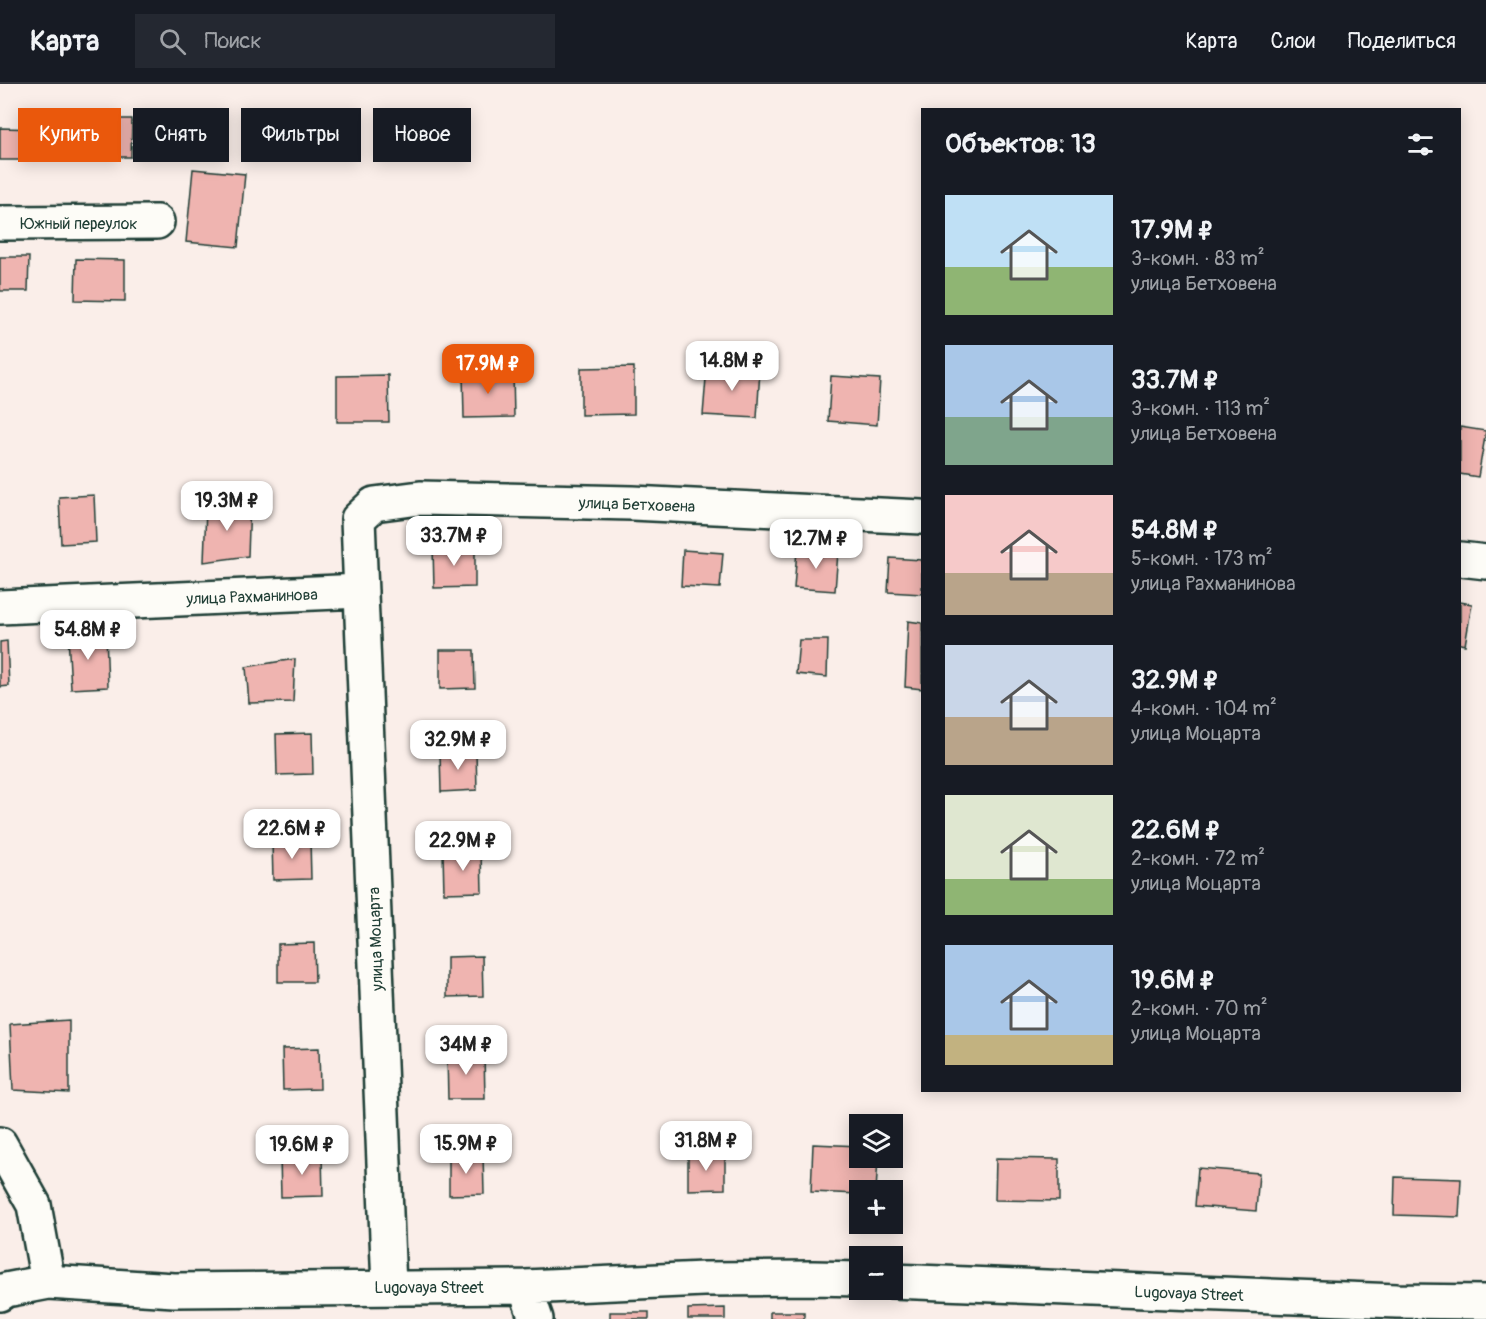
<!DOCTYPE html>
<html lang="ru">
<meta charset="utf-8">
<style>
body{margin:0;font-family:Pangolin,sans-serif;background:#242831;color:#f1f3f6;height:100vh;display:flex;flex-direction:column;font-size:22px;white-space:nowrap}
*{box-sizing:border-box;margin:0}
p{font-size:20px;color:#9ea1a6}
.icon{flex:none;width:33px;height:33px;fill:none;stroke:currentColor;stroke-width:2;stroke-linecap:round;stroke-linejoin:round}
.map{position:relative;flex:1;overflow:hidden}
.panel{position:absolute;left:921px;top:24px;width:540px;height:984px;display:flex;flex-direction:column;background:#171b24;border-radius:0px;box-shadow:0 3px 15px #0003}
.panel>*{flex:none}
.guide{position:absolute;left:18px;top:24px;width:570px;height:54px;display:flex;gap:12px}
.controls{position:absolute;left:849px;top:1030px;display:grid;gap:12px}
.controls a{display:grid;place-items:center;width:54px;height:54px;border-radius:0px;background:#171b24;box-shadow:0 3px 15px #0003;font-size:30px}
.price{position:absolute;translate:-50% -51px;padding:0 14px;border-radius:12px;background:#fff;color:#222;font-size:20px;line-height:39px;filter:drop-shadow(0 2px 3px #0008)}
.price::after{content:'';position:absolute;left:50%;top:36px;width:18px;height:14px;margin-left:-9px;background:inherit;clip-path:polygon(0 0,100% 0,50% 100%)}
.price.on{background:#ea580c;color:#fff}
ul{padding:0;list-style:none}
li{display:flex;align-items:center;gap:18px;height:150px;padding:0 24px}
li span{display:grid;place-items:center;flex:none;width:168px;height:120px;border-radius:0px;color:#555}
li>.icon{margin-inline-start:auto}
span .icon{width:72px;height:72px;fill:#fffc;stroke-width:1}
li b{font-size:26px}
h2{display:flex;justify-content:space-between;align-items:center;height:72px;padding:0 24px;font-size:26px}
.chip{padding:0 21px;border-radius:0px;background:#171b24;box-shadow:0 3px 15px #0003;font-size:21px;line-height:54px}
.chip.on{background:#ea580c;color:#fff}
header{display:flex;align-items:center;gap:36px;box-sizing:border-box;height:84px;padding:0 30px;background:#171b24;border-bottom:2px solid #363941}
header strong{font-size:28px}
nav{display:flex;gap:33px;margin-inline-start:auto;font-size:21px}
.search{width:420px;height:54px;background:#242831;display:flex;align-items:center;gap:15px;box-sizing:border-box;padding:0 21px;border-radius:0px;color:#9ea1a6;font-size:22px}
.map>svg:first-child{display:block}
.building{fill:#efb4b0;stroke:#1f3d34;stroke-width:1.5}
.lines{fill:none;stroke-linecap:round;stroke-linejoin:round}
.minor-casing{stroke:#1f3d34;stroke-width:38}
.minor{stroke:#fdfcf7;stroke-width:33}
.labels{text-anchor:middle;stroke-width:4.5;stroke-linejoin:round;paint-order:stroke}
.street-label{font-size:16px;fill:#1f3d34;stroke:#fdfcf7}
</style>
<header>
<strong>Карта</strong>
<div class="search"><svg class="icon" aria-label="search" viewBox="0 0 24 24"><circle cx="10" cy="10" r="6"/><path d="M15 15l6 6"/></svg>Поиск</div>
<nav><a>Карта</a><a>Слои</a><a>Поделиться</a></nav>
</header>
<div class="map">
<svg width="1486" height="1235" viewBox="0 0 1486 1235">
<rect width="100%" height="100%" fill="#faeee9"/>
<filter id="ink" filterUnits="userSpaceOnUse"><feTurbulence type="fractalNoise" baseFrequency=".0167" numOctaves="2"/><feDisplacementMap in="SourceGraphic" scale="12" xChannelSelector="R" yChannelSelector="G"/><feConvolveMatrix kernelMatrix="1 2 1 2 8 2 1 2 1" color-interpolation-filters="sRGB"/></filter>
<g filter="url(#ink)">
<path class="building" d="M 88,35 L 132,35 L 131,73 L 88,73 Z
M 0,44 L 41,45 L 41,76 L 0,76 Z
M 193,85 L 245,90 L 238,163 L 186,158 Z
M 0,173 L 29,173 L 28,207 L 0,207 Z
M 76,175 L 125,176 L 125,217 L 75,216 Z
M 707,282 L 760,286 L 757,334 L 703,331 Z
M 634,283 L 634,330 L 581,331 L 581,284 Z
M 463,289 L 513,289 L 514,333 L 464,334 Z
M 388,291 L 389,338 L 337,338 L 337,292 Z
M 831,292 L 880,295 L 877,341 L 828,337 Z
M 1460,343 L 1486,347 L 1478,393 L 1460,390 Z
M 94,411 L 96,458 L 61,460 L 59,413 Z
M 250,417 L 248,472 L 204,478 L 206,424 Z
M 433,463 L 475,463 L 475,503 L 434,504 Z
M 683,466 L 723,469 L 720,504 L 681,502 Z
M 797,466 L 838,468 L 835,507 L 794,504 Z
M 890,474 L 922,476 L 922,510 L 888,508 Z
M 1460,518 L 1472,520 L 1465,561 L 1460,560 Z
M 908,537 L 922,539 L 922,605 L 905,603 Z
M 106,549 L 108,603 L 71,605 L 68,551 Z
M 799,556 L 828,556 L 827,593 L 796,590 Z
M 7,557 L 9,602 L 0,603 L 0,558 Z
M 440,566 L 474,566 L 475,604 L 440,605 Z
M 295,575 L 293,618 L 249,619 L 246,583 Z
M 312,649 L 313,690 L 277,691 L 276,650 Z
M 476,667 L 477,706 L 441,708 L 440,668 Z
M 310,756 L 311,795 L 273,796 L 272,757 Z
M 481,768 L 482,808 L 444,809 L 443,769 Z
M 314,859 L 315,898 L 278,898 L 278,860 Z
M 482,872 L 483,912 L 447,913 L 447,873 Z
M 69,936 L 69,1009 L 13,1006 L 10,940 Z
M 319,964 L 320,1005 L 283,1006 L 282,965 Z
M 484,969 L 485,1015 L 448,1015 L 447,971 Z
M 813,1060 L 860,1062 L 860,1074 L 878,1074 L 876,1107 L 860,1107 L 860,1110 L 811,1108 Z
M 483,1070 L 484,1110 L 449,1111 L 449,1071 Z
M 322,1071 L 323,1112 L 281,1113 L 280,1072 Z
M 688,1071 L 725,1071 L 725,1105 L 688,1106 Z
M 996,1074 L 1059,1075 L 1059,1117 L 995,1116 Z
M 1198,1084 L 1259,1089 L 1256,1127 L 1195,1122 Z
M 1395,1093 L 1461,1095 L 1459,1133 L 1394,1131 Z
M 725,1224 L 725,1235 L 688,1235 L 688,1225 Z
M 610,1228 L 649,1228 L 649,1235 L 610,1235 Z
M 770,1228 L 804,1228 L 804,1235 L 770,1235 Z"/>
<g class="lines">
<g class="minor-casing">
<path id="minor" d="M 0,139 L 157,138
M 1460,475 L 1486,478
M 0,523 L 361,507
M 0,1060 L 34,1121 L 48,1198
M 892,1197 L 1397,1217 L 1486,1218
M 389,1203 L 358,435 L 374,420 L 420,414 L 632,419 L 922,433
M 525,1203 L 536,1235
M 0,1210 L 6,1206 L 48,1198 L 174,1206 L 525,1203 L 704,1195 L 813,1194 L 860,1195"/>
</g>
<use href="#minor" class="minor"/>
</g>
</g>
<g class="labels">
<g class="street-label">
<text x="79" y="145">Южный переулок</text>
<text transform="translate(637 420) rotate(2)" y="6">улица Бетховена</text>
<text transform="translate(252 512) rotate(-2)" y="6">улица Рахманинова</text>
<text transform="translate(375 855) rotate(-92)" y="6">улица Моцарта</text>
<text x="429" y="1209">Lugovaya Street</text>
<text transform="translate(1189 1209) rotate(2)" y="6">Lugovaya Street</text>
</g>
</g>
</svg>
<div class="controls">
<a><svg class="icon" aria-label="layers" viewBox="0 0 24 24"><path d="M12 4l9 5-9 5-9-5zM3 14l9 5 9-5"/></svg></a>
<a>+</a>
<a>−</a>
</div>
<b class="price" style="left:732px;top:308px">14.8M ₽</b>
<b class="price on" style="left:488px;top:311px">17.9M ₽</b>
<b class="price" style="left:227px;top:448px">19.3M ₽</b>
<b class="price" style="left:454px;top:483px">33.7M ₽</b>
<b class="price" style="left:816px;top:486px">12.7M ₽</b>
<b class="price" style="left:88px;top:577px">54.8M ₽</b>
<b class="price" style="left:458px;top:687px">32.9M ₽</b>
<b class="price" style="left:292px;top:776px">22.6M ₽</b>
<b class="price" style="left:463px;top:788px">22.9M ₽</b>
<b class="price" style="left:466px;top:992px">34M ₽</b>
<b class="price" style="left:706px;top:1088px">31.8M ₽</b>
<b class="price" style="left:466px;top:1091px">15.9M ₽</b>
<b class="price" style="left:302px;top:1092px">19.6M ₽</b>
<div class="guide">
<a class="chip on">Купить</a>
<a class="chip">Снять</a>
<a class="chip">Фильтры</a>
<a class="chip">Новое</a>
</div>
<section class="panel">
<h2>Объектов: 13<svg class="icon" aria-label="filters" viewBox="0 0 24 24"><path d="M4 7h16M4 17h16"/><circle cx="9" cy="7" r="2"/><circle cx="15" cy="17" r="2"/></svg></h2>
<ul>
<li><span style="background:linear-gradient(#bfe0f5 60%,#8fb573 0)"><svg class="icon" aria-label="home" viewBox="0 0 24 24"><path d="M3 11l9-7 9 7M6 9v11h12V9"/></svg></span><div><b>17.9M ₽</b><p>3-комн. · 83 m²</p><p>улица Бетховена</p></div></li>
<li><span style="background:linear-gradient(#a9c7e8 60%,#7fa58c 0)"><svg class="icon" aria-label="home" viewBox="0 0 24 24"><path d="M3 11l9-7 9 7M6 9v11h12V9"/></svg></span><div><b>33.7M ₽</b><p>3-комн. · 113 m²</p><p>улица Бетховена</p></div></li>
<li><span style="background:linear-gradient(#f6c9c9 65%,#b9a48a 0)"><svg class="icon" aria-label="home" viewBox="0 0 24 24"><path d="M3 11l9-7 9 7M6 9v11h12V9"/></svg></span><div><b>54.8M ₽</b><p>5-комн. · 173 m²</p><p>улица Рахманинова</p></div></li>
<li><span style="background:linear-gradient(#c9d6e8 60%,#b9a48a 0)"><svg class="icon" aria-label="home" viewBox="0 0 24 24"><path d="M3 11l9-7 9 7M6 9v11h12V9"/></svg></span><div><b>32.9M ₽</b><p>4-комн. · 104 m²</p><p>улица Моцарта</p></div></li>
<li><span style="background:linear-gradient(#dfe7d0 70%,#8fb573 0)"><svg class="icon" aria-label="home" viewBox="0 0 24 24"><path d="M3 11l9-7 9 7M6 9v11h12V9"/></svg></span><div><b>22.6M ₽</b><p>2-комн. · 72 m²</p><p>улица Моцарта</p></div></li>
<li><span style="background:linear-gradient(#a9c7e8 75%,#c2b280 0)"><svg class="icon" aria-label="home" viewBox="0 0 24 24"><path d="M3 11l9-7 9 7M6 9v11h12V9"/></svg></span><div><b>19.6M ₽</b><p>2-комн. · 70 m²</p><p>улица Моцарта</p></div></li>
</ul>
</section>
</div>
